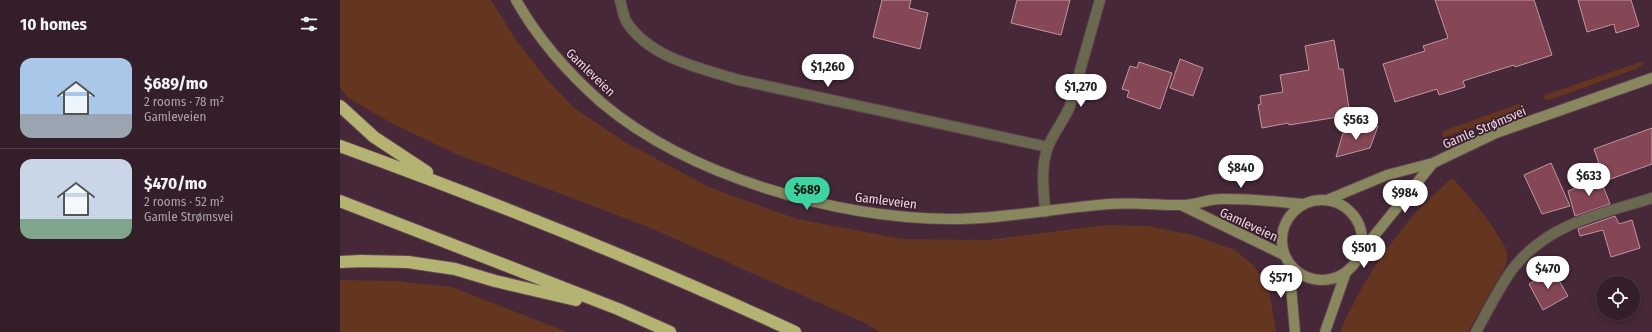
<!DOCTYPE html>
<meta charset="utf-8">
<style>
body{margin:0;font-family:"Fira Sans Condensed",sans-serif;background:#3f2b36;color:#f1f3f6;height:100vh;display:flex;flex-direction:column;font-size:15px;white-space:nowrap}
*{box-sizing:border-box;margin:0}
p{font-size:13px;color:#a9a2a8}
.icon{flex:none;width:22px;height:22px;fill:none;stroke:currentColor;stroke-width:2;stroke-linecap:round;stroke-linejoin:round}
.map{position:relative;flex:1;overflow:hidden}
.drawer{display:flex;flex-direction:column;background:#341e2a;width:340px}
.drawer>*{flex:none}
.buttons{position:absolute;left:1256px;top:276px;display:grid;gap:8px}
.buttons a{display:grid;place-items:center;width:44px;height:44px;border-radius:50%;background:#341e2a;box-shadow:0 2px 6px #0003,0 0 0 1px #4e3c47;font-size:20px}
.price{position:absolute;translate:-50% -34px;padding:0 9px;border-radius:14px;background:#fff;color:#222;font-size:13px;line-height:26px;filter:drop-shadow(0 1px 2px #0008)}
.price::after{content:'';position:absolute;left:50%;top:24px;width:12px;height:9px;margin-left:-6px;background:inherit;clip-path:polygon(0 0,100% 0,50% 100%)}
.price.selected{background:#3ed4a2;color:#111}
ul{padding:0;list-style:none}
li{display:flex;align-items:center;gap:12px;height:100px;padding:0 20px}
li+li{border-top:1px solid #4e3c47}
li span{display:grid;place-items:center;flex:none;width:112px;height:80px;border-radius:12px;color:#555}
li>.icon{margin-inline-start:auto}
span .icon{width:48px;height:48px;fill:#fffc;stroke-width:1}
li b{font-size:17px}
h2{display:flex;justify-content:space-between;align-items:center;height:48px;padding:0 20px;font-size:17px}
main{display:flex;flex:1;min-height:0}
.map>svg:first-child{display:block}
.green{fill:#643620}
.building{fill:#854655;stroke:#c0979f}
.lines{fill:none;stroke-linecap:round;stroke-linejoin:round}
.service-casing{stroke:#614453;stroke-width:12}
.minor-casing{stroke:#614453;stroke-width:12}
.secondary-casing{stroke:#614453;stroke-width:12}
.motorway-casing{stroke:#614453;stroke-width:14}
.service{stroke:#6a694f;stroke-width:10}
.minor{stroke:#6a694f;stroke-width:10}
.secondary{stroke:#89875e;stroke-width:10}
.motorway{stroke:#b5b371;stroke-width:12}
.labels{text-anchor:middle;stroke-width:3.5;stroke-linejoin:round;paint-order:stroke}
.street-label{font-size:13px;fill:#ecd8e2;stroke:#3b1e2e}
</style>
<main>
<section class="drawer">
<h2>10 homes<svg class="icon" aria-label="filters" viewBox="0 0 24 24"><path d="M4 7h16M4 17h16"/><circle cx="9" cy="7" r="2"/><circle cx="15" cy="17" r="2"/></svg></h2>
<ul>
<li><span style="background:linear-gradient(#a9c7e8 70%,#9aa5b1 0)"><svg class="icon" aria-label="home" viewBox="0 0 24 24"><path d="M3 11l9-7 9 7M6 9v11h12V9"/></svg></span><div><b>$689/mo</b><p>2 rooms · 78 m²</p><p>Gamleveien</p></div></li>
<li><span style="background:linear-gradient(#c9d6e8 75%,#7fa58c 0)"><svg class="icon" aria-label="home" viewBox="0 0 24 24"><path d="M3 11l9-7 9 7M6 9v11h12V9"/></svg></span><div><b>$470/mo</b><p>2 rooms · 52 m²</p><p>Gamle Strømsvei</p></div></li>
</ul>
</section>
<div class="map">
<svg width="1312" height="332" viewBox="0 0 1312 332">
<rect width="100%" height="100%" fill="#462838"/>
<path class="green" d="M 0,0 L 151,0 L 176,40 L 204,76 L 233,107 L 283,141 L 371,188 L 457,219 L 562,239 L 647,240 L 766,225 L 808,226 L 853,235 L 895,250 L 914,266 L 928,285 L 936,332 L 540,332 L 525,323 L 308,227 L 116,154 L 49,122 L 9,98 L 0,88 Z
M 1303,61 L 1303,64 L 1296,69 L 1212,99 L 1207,100 L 1204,98 L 1205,95 Z
M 1181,103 L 1183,108 L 1176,113 L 1102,138 L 1103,131 Z
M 1112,178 C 1127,192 1159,232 1166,250 C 1168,255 1167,260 1166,265 L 1128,332 L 1000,332 C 1016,293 1040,256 1067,223 C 1080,206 1097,192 1112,178 Z
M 0,280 L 55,281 L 112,287 L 227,332 L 0,332 Z"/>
<path class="building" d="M 542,0 L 571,0 L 569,8 L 588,13 L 580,49 L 533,37 Z
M 677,0 L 730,0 L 721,35 L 671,23 Z
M 1095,0 L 1194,0 L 1212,55 L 1175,67 L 1174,65 L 1123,81 L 1125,87 L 1099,95 L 1097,89 L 1055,102 L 1043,64 L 1085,51 L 1083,46 L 1108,38 Z
M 1238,0 L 1291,0 L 1299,26 L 1276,33 L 1274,24 L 1247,32 Z
M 994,40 L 999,69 L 1003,69 L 1010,115 L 949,125 L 948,123 L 922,128 L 918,105 L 921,104 L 920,96 L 943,92 L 940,75 L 969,70 L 965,46 Z
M 840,59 L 863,68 L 853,96 L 830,88 Z
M 799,62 L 832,73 L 820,109 L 787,97 L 789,91 L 782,89 L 790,66 L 797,68 Z
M 1038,126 L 1030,148 L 996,157 L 1003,133 Z
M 1312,128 L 1312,164 L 1265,181 L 1254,149 Z
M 1211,163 L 1230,206 L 1202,214 L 1184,175 Z
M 1260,178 L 1270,204 L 1235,216 L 1228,191 Z
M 1275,216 L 1279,224 L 1292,220 L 1300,248 L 1271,257 L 1263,230 L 1240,236 L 1238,229 Z
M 1213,270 L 1228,296 L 1203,310 L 1189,284 Z"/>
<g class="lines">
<g class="service-casing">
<path id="service" d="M 1136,332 C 1147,312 1158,290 1171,271 C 1207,223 1259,215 1312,198"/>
</g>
<g class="minor-casing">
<path id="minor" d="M 280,0 C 282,7 283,15 286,21 C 309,58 360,68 399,80 L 708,147
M 705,212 C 704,191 700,168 708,147 C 713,133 724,121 730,106 L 760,0"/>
</g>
<g class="secondary-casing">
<path id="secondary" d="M 176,0 C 198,39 228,73 262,103 C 350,177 496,218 610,219 C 664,219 716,208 769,204 C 793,202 815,205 839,205 C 853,206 867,199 881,199 C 909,198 937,202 964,204
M942 240a40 40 0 1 1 80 0a40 40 0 1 1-80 0Z
M 987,200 L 1047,175 L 1093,163 L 1156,133 L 1312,78
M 841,205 L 944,255
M 1021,252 L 1093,163
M 949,264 L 955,332
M 985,332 L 1006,272"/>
</g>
<g class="motorway-casing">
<path id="motorway" d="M 0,106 L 34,137 L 87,172
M 0,146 C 154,202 306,263 455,332
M 0,201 L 278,309 L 330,332
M 0,262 L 21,261 L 68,262 L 115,269 L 155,281 L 236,300"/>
</g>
<use href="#service" class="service"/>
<use href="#minor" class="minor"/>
<use href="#secondary" class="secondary"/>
<use href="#motorway" class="motorway"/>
</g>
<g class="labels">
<g class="street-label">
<text transform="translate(251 72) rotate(44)" y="5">Gamleveien</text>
<text transform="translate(1144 127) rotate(-23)" y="5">Gamle Strømsvei</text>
<text transform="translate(546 200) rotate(7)" y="5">Gamleveien</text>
<text transform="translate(909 224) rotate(25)" y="5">Gamleveien</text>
</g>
</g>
</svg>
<div class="buttons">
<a><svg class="icon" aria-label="locate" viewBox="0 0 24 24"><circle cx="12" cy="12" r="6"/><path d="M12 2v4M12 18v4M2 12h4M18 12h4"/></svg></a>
</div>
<b class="price" style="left:488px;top:88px">$1,260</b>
<b class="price" style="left:741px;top:108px">$1,270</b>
<b class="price" style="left:1016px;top:141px">$563</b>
<b class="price" style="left:901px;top:189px">$840</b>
<b class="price" style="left:1249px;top:197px">$633</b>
<b class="price selected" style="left:467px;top:211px">$689</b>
<b class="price" style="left:1065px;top:214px">$984</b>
<b class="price" style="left:1024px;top:269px">$501</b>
<b class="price" style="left:1208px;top:290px">$470</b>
<b class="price" style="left:941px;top:299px">$571</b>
</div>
</main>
